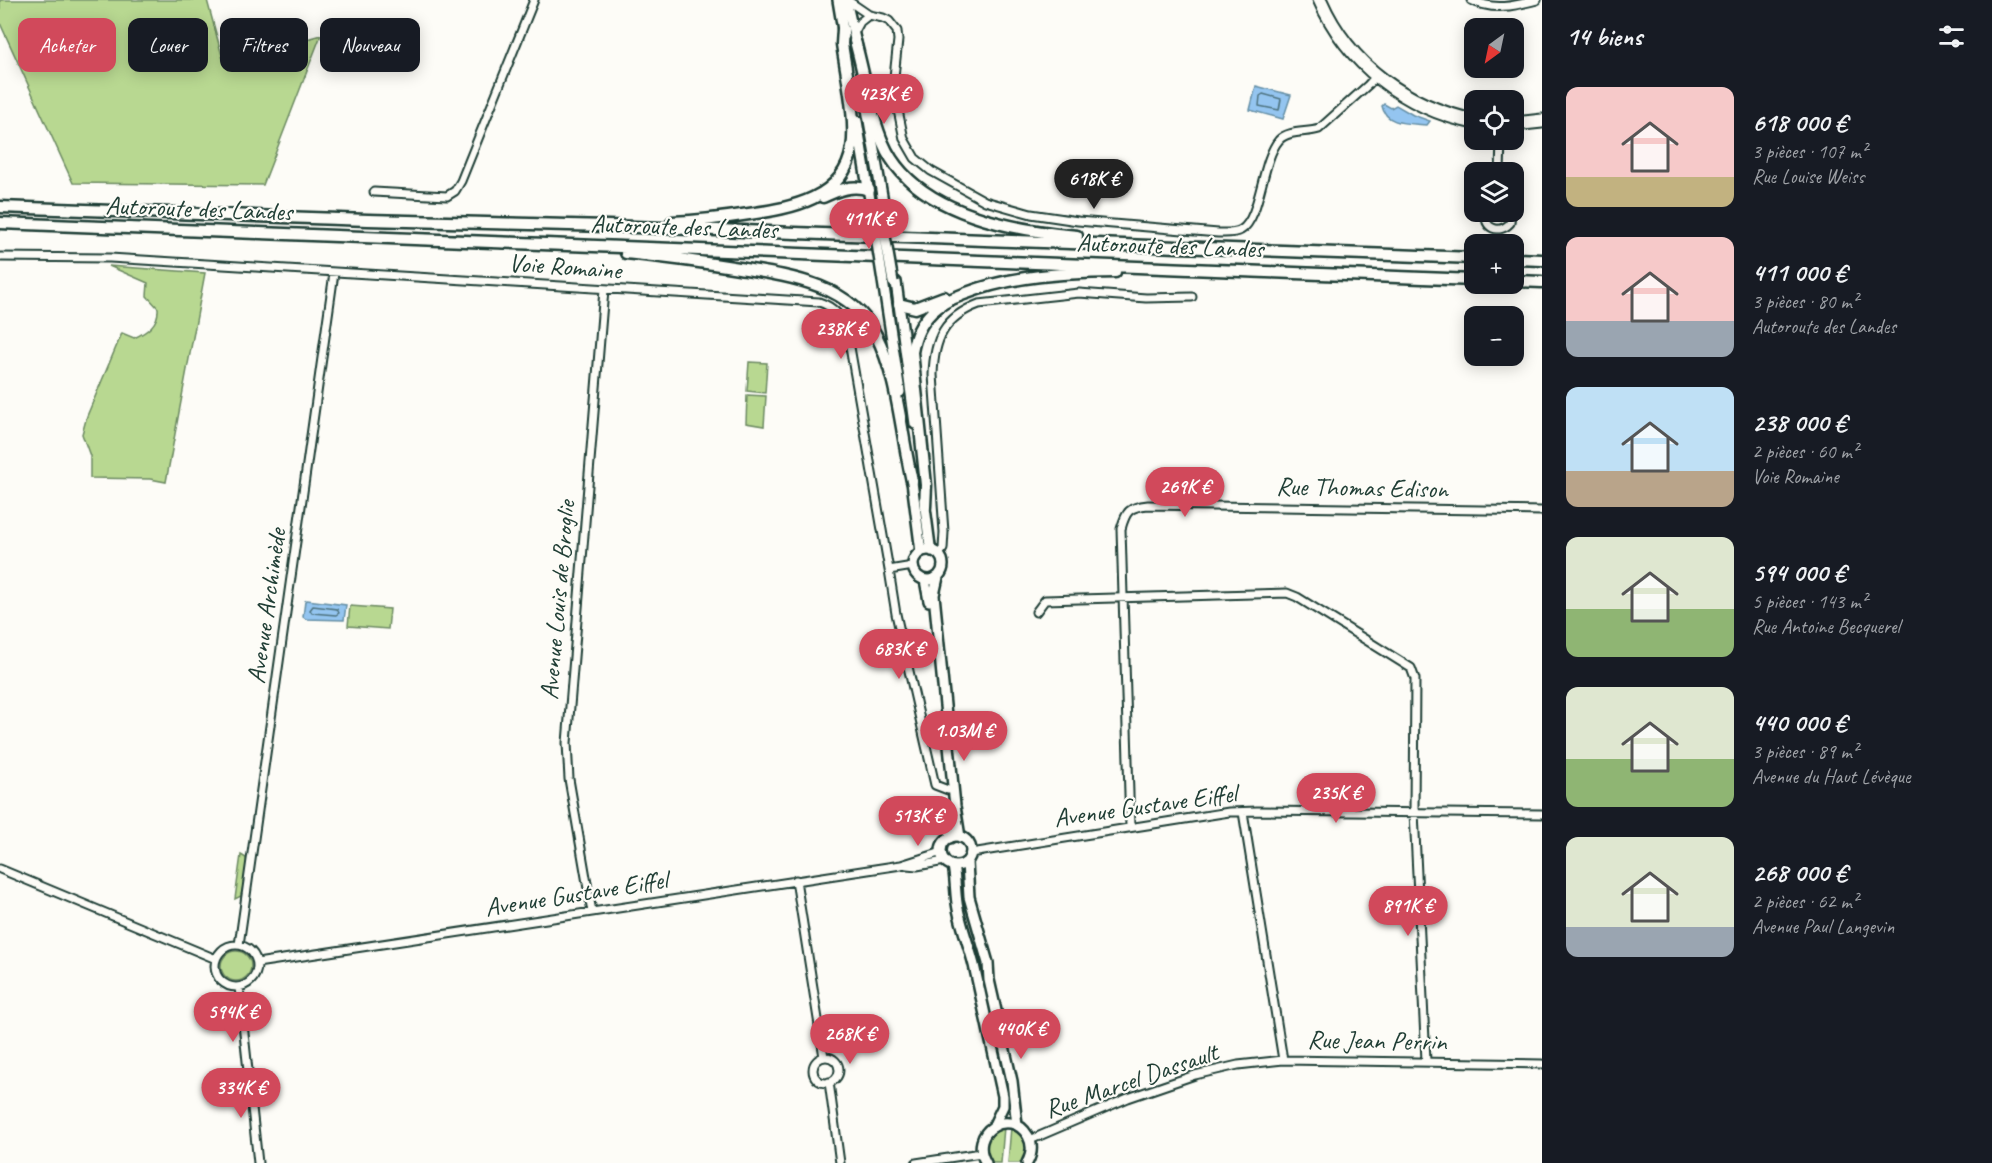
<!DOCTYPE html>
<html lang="fr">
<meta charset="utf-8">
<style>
body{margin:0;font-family:Caveat,sans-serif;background:#242831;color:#f1f3f6;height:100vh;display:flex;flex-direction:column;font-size:22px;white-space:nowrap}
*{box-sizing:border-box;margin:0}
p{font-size:20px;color:#9ea1a6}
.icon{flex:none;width:33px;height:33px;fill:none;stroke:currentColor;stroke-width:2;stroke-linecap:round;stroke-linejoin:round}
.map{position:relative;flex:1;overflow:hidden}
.side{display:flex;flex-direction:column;background:#171b24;width:450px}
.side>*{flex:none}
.guide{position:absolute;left:18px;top:18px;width:570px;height:54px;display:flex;gap:12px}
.needle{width:39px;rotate:213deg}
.tools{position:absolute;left:1464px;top:18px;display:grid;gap:12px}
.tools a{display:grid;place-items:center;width:60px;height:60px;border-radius:12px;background:#171b24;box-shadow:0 3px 15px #0003;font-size:30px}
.price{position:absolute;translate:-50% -51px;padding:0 14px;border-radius:21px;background:#d1495b;color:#fff;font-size:20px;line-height:39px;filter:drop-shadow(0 2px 3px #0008)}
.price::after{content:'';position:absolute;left:50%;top:36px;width:18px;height:14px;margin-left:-9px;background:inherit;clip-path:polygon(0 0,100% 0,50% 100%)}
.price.selected{background:#222;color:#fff}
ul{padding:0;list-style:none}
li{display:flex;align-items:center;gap:18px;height:150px;padding:0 24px}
li span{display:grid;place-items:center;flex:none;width:168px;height:120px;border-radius:12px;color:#555}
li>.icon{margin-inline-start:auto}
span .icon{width:72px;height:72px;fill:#fffc;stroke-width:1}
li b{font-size:26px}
h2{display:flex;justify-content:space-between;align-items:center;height:72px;padding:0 24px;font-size:26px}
.pill{padding:0 21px;border-radius:12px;background:#171b24;box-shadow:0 3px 15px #0003;font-size:21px;line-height:54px}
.pill.selected{background:#d1495b;color:#fff}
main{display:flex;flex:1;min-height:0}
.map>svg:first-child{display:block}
.green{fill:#b8d891;stroke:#6c8a62;stroke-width:1.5}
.water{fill:#94c5f0;stroke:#658fa5;stroke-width:1.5}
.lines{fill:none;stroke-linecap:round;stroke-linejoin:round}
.shore{stroke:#4e737f;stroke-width:1.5}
.minor-casing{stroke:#1f3d34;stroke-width:11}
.major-casing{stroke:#1f3d34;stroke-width:14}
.highway-casing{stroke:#1f3d34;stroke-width:15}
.minor{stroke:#fdfcf7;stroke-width:7}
.major{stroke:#fdfcf7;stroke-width:9}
.highway{stroke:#fdfcf7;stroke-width:10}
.major-bridge-casing{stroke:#1f3d34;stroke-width:14;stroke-linecap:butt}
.major-bridge{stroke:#fdfcf7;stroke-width:9}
.labels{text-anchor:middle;stroke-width:4.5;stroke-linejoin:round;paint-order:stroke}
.street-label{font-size:26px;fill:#1f3d34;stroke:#fdfcf7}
</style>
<main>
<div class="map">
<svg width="1542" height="1163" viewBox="0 0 1542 1163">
<rect width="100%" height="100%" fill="#fdfcf7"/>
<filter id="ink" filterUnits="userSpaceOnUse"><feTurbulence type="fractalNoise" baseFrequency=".0167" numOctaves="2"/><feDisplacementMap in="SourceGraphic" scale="12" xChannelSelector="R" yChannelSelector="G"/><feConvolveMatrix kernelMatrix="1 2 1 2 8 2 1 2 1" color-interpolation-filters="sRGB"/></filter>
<g filter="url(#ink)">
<path class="green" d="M 0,0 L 207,0 L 224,63 L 321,35 L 263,185 L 73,183 L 0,23 Z
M 109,266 L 205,273 L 166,482 L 150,479 L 90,478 L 90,456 L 82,434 L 87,416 L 122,333 L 134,338 C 147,332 159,324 158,308 L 147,296 L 148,283 Z
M 749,362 L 767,363 L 765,393 L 747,391 Z
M 747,395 L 766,396 L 764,426 L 746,423 Z
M 350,606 L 390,609 L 388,629 L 348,626 Z
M 241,855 L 246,858 L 247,865 L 241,896 L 235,899 Z
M221 966a15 15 0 1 1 30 0a15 15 0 1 1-30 0Z
M 1004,1127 L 1001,1163 L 992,1163 C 981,1149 986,1131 1004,1127 Z
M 1011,1127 L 1024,1135 C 1027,1145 1029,1154 1022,1163 L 1008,1163 Z"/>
<path class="water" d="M 1256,86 L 1291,95 L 1283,119 L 1250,110 Z
M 1384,104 L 1391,108 L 1396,105 L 1413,115 L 1430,121 L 1427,125 C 1410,123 1386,126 1382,106 Z
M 307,600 L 346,605 L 344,620 L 306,619 L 303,617 L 305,601 Z"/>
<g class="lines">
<path class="shore" d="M 1263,94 L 1281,99 L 1279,110 L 1259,106 L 1260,96 Z
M 313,606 L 337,609 L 339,613 L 336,615 L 312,613 L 310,610 Z"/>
<g class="minor-casing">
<path id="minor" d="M 847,0 L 869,15 L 883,18 L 889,21 L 897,31 L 898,40 L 893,86 L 904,139 L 915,158 L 931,171 L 985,201 L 1031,214 L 1078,221 L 1218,233 C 1226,233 1234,234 1241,230 C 1261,218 1261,161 1279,140 C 1288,130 1307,133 1319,129 L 1368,85 L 1378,74
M 1317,0 C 1346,66 1404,111 1474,125
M 1323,0 C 1351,64 1408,104 1474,118
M 1471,0 C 1493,11 1514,6 1537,0
M 854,33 L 860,22 L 869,15
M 1514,121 L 1542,118
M 1514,127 L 1542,124
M 1500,172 L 1501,140
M 374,192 L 447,196 L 455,191 L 461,181 L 534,0
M 1486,212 C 1483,228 1499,235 1510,223 L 1511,212
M 0,257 L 110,258 L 819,302 C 834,307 841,316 847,330 L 889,570 L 913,566
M 939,554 L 943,549 L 944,532 L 933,375 C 934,339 944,317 979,304 L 1079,293 L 1146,298 L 1192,297
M 889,570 L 896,614 L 935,785 L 948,790
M 1036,612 L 1045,600 L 1287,593 L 1297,597 L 1411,668 L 1415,679 L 1414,812 L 1426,1061
M 1243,812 L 1283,1060
M 1130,827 L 1121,529 C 1126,511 1129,507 1148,505 L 1542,511
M 971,853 L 1229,812 L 1257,811 L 1542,814
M 907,865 L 917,866 L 945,861
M 0,869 L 216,959
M 796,880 L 824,1057
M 592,912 L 569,779 L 567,743 L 604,290
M 239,945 L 334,273
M215 966a21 21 0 1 1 42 0a21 21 0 1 1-42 0Z
M 257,963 L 901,865 L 942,852
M 239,987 L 258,1163
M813 1070a13 13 0 1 1 26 0a13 13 0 1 1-26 0Z
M 829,1082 L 840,1163
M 1030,1140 L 1128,1098 L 1195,1075 L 1238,1065 L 1283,1060 L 1542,1064
M 916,1163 L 981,1153"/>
</g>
<g class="major-casing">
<path id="major" d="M 838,0 L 844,36
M 846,0 L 857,48
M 867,109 L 885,213
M 857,121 L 872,212
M 883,281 L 900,392
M 896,282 L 915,424
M 911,474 L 921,552
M 924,500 L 930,546 L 932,551
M913 565a15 15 0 1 1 30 0a15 15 0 1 1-30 0Z
M 938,577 L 934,595 L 955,806 L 960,837
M 925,580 L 929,601
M941 851a15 15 0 1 1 30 0a15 15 0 1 1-30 0Z
M 950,838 L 951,818
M 967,862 L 969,897 L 988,963 L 989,980 L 1012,1081 L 1017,1125
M 953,866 C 956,880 955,895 958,909 C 962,928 969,946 974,965 L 1003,1096 L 1003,1106 L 993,1127
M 986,1163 C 967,1132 1010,1106 1028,1136 C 1033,1145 1032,1154 1027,1163"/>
</g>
<g class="highway-casing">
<path id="highway" d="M 855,41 C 864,73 870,114 883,143 C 912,212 1011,230 1077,236
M 823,197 C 838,190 853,184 869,190
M 0,207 L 368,220 L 608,226 L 1474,258
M 672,222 C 698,221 724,218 749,214 C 791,208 844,199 852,148 C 857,121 846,72 842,44 L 843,29
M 0,223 L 1474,280
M 626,253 C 664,257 702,262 739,268 C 789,276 851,284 876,335 C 898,377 901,434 912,481
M 1514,259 L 1542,260
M 1514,281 L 1542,282
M 899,304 L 915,308 L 944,297
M 925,507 L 926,485 L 912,352 C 915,336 920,324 932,312 C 941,303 953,298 964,294 C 1012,275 1064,273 1115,272"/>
</g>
<use href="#minor" class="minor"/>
<use href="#major" class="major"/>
<use href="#highway" class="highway"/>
<g class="major-bridge-casing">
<path id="major-bridge" d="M 872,212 L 883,281
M 881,213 L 893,282"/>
</g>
<use href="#major-bridge" class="major-bridge"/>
</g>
</g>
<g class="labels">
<g class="street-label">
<text transform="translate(199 208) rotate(2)" y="9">Autoroute des Landes</text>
<text transform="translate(684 226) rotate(2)" y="9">Autoroute des Landes</text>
<text transform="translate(1170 245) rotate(2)" y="9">Autoroute des Landes</text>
<text transform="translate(565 266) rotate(4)" y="9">Voie Romaine</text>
<text transform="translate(1362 487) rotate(1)" y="9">Rue Thomas Edison</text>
<text transform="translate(557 600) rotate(-85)" y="9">Avenue Louis de Broglie</text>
<text transform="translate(266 606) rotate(-82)" y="9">Avenue Archimède</text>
<text transform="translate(1145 805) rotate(-8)" y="9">Avenue Gustave Eiffel</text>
<text transform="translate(576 893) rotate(-9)" y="9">Avenue Gustave Eiffel</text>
<text transform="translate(1377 1040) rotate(1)" y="9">Rue Jean Perrin</text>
<text transform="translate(1131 1080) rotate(-19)" y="9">Rue Marcel Dassault</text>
</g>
</g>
</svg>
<div class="tools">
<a><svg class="needle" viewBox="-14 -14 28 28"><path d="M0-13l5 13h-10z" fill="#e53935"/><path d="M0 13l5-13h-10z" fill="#9ea1a6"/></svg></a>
<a><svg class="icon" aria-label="locate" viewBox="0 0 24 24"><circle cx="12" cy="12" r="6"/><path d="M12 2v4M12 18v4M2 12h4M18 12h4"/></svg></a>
<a><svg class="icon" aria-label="layers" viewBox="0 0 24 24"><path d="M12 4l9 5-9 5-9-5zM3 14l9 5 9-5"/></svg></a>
<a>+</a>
<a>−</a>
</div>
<b class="price" style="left:884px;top:125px">423K €</b>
<b class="price selected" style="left:1094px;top:210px">618K €</b>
<b class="price" style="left:869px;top:250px">411K €</b>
<b class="price" style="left:841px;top:360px">238K €</b>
<b class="price" style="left:1185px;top:518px">269K €</b>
<b class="price" style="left:899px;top:680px">683K €</b>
<b class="price" style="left:964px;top:762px">1.03M €</b>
<b class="price" style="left:1336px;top:824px">235K €</b>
<b class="price" style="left:918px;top:847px">513K €</b>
<b class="price" style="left:1408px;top:937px">891K €</b>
<b class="price" style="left:233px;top:1043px">594K €</b>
<b class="price" style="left:1021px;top:1060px">440K €</b>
<b class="price" style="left:850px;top:1065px">268K €</b>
<b class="price" style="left:241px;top:1119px">334K €</b>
<div class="guide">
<a class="pill selected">Acheter</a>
<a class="pill">Louer</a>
<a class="pill">Filtres</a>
<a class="pill">Nouveau</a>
</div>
</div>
<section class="side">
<h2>14 biens<svg class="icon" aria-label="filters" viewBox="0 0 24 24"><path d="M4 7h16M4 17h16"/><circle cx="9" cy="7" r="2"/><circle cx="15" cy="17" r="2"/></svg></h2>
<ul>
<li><span style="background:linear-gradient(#f6c9c9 75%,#c2b280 0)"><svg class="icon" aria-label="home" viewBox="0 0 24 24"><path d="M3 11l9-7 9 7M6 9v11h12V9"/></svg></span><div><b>618 000 €</b><p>3 pièces · 107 m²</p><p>Rue Louise Weiss</p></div></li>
<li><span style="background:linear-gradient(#f6c9c9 70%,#9aa5b1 0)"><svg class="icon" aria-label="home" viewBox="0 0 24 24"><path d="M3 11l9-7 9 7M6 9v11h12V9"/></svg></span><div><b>411 000 €</b><p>3 pièces · 80 m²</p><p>Autoroute des Landes</p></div></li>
<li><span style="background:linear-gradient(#bfe0f5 70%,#b9a48a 0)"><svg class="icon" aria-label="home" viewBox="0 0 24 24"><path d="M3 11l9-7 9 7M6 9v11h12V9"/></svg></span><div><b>238 000 €</b><p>2 pièces · 60 m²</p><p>Voie Romaine</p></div></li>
<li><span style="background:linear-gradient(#dfe7d0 60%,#8fb573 0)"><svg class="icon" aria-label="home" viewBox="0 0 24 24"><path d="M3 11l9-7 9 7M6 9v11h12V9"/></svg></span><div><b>594 000 €</b><p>5 pièces · 143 m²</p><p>Rue Antoine Becquerel</p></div></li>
<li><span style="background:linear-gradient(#dfe7d0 60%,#8fb573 0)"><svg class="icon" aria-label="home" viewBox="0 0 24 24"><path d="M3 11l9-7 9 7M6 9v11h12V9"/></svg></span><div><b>440 000 €</b><p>3 pièces · 89 m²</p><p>Avenue du Haut Lévèque</p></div></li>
<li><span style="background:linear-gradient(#dfe7d0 75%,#9aa5b1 0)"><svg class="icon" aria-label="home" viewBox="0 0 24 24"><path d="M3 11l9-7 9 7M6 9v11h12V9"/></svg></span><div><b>268 000 €</b><p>2 pièces · 62 m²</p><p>Avenue Paul Langevin</p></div></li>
</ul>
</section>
</main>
